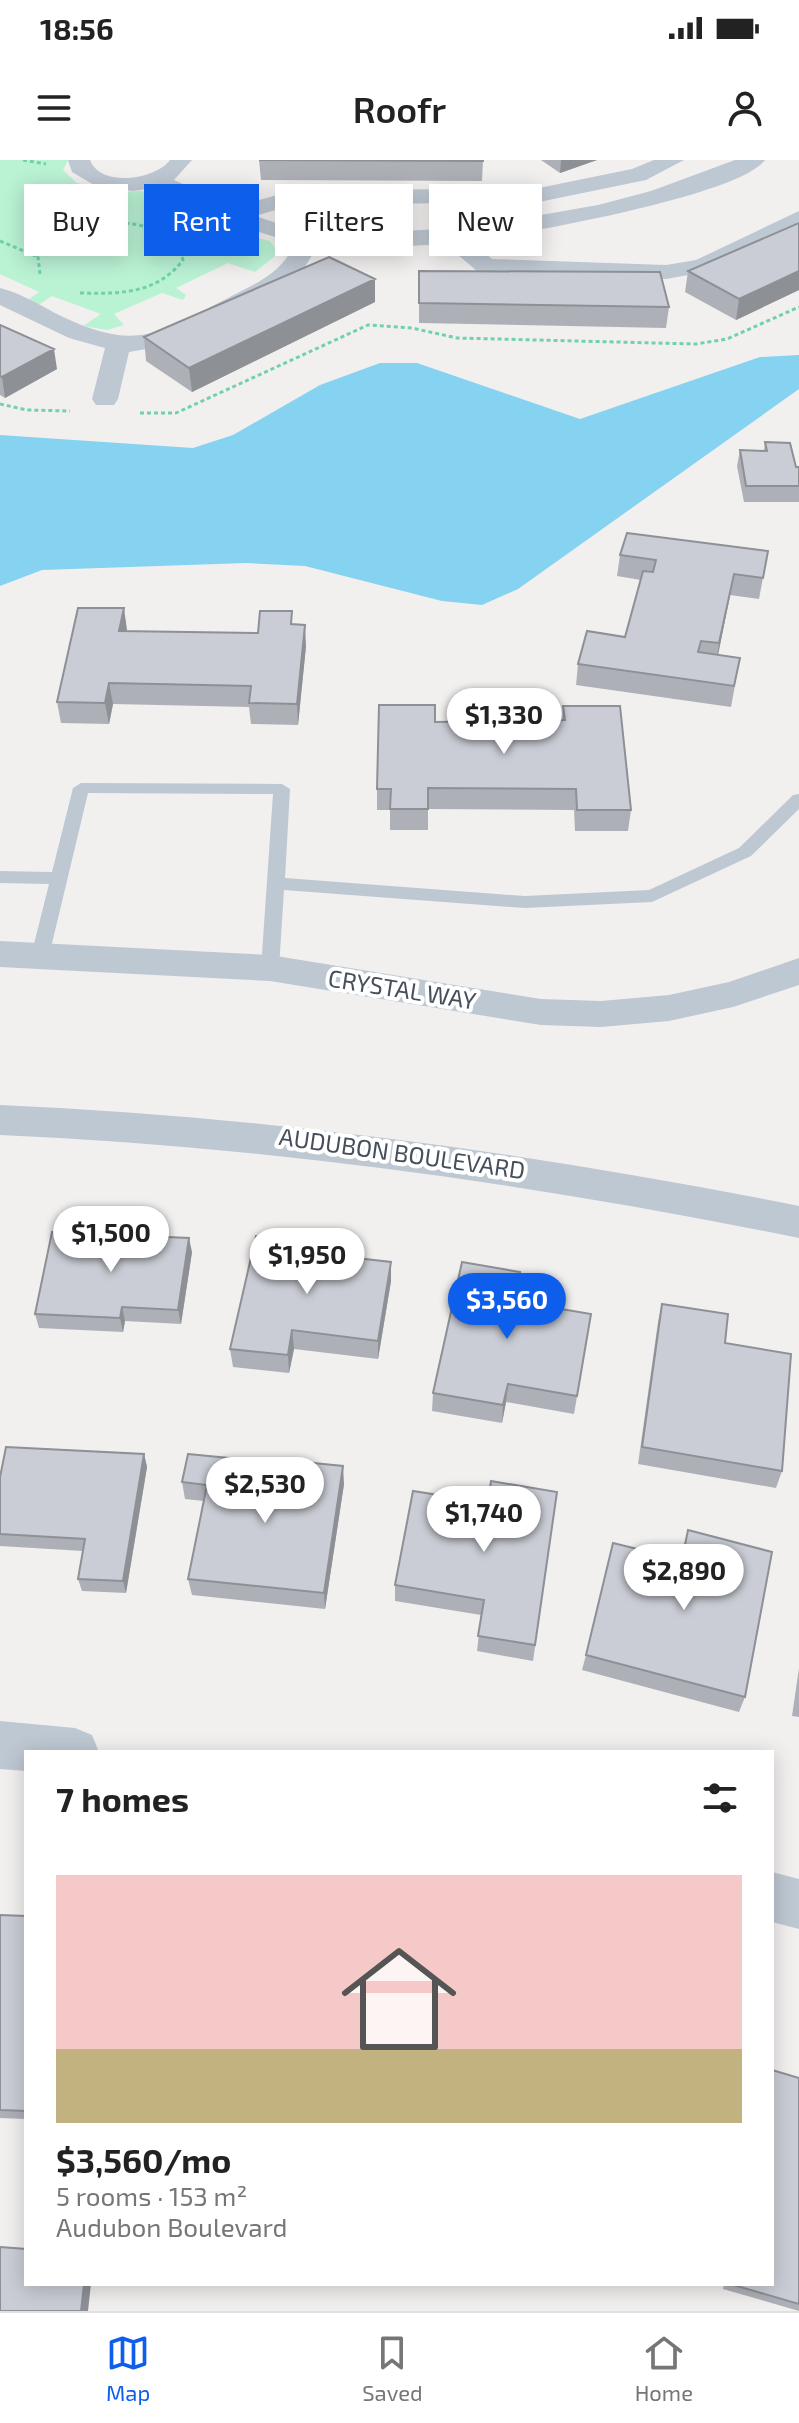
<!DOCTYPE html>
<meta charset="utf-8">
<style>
body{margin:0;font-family:"Exo 2",sans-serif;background:#f2f2f2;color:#222;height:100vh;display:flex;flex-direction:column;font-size:30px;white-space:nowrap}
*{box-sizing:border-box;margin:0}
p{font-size:26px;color:#767676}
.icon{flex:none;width:44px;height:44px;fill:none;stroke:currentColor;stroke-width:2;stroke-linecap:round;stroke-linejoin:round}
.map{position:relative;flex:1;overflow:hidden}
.drawer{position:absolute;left:24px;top:1590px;width:750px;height:536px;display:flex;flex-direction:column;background:#fff;border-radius:0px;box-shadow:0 4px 20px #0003}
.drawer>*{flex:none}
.guide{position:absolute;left:24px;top:24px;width:752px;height:72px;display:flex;gap:16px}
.price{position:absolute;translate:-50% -68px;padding:0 18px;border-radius:28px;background:#fff;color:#222;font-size:26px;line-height:52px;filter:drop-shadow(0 2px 4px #0008)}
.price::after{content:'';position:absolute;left:50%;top:48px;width:24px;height:18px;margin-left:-12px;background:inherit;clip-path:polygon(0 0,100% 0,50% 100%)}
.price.current{background:#0e5eec;color:#fff}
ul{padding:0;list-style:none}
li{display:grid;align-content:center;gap:16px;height:424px;padding:0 32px}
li+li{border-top:2px solid #e0e0e0}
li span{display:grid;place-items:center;height:248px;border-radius:0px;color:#555}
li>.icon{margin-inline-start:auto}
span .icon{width:144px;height:144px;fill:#fffc;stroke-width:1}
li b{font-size:34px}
h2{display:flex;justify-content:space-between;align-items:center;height:96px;padding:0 32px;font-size:34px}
.pill{padding:0 28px;border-radius:0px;background:#fff;box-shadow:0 4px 20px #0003;font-size:28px;line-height:72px}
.pill.current{background:#0e5eec;color:#fff}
.status{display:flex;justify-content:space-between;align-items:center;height:56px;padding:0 40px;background:#fff;direction:ltr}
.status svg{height:22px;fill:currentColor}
header{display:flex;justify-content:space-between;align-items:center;height:104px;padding:0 32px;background:#fff;font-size:36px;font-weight:600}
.menu{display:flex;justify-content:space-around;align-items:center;height:112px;border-top:2px solid #e0e0e0;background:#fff;font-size:22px;color:#767676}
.menu a{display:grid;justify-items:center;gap:4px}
.menu .current{color:#0e5eec}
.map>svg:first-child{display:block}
.green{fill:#baf2d4}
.water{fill:#85d3f1}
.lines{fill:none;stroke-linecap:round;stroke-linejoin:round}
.path{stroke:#70d2a9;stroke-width:3;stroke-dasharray:4 3;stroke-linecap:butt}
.service{fill:#bec8d2;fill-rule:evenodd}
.minor{fill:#bec8d2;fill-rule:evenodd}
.wall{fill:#aeb0b7}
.shaded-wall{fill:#8d9095}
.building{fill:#cacdd5;stroke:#8d9095;stroke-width:2}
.labels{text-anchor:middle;stroke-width:8;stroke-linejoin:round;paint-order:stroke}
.street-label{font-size:24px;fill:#46505d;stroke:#fff}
</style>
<div class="status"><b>18:56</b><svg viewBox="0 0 49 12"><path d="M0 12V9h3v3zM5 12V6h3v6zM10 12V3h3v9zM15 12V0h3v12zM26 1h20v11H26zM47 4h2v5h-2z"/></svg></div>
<header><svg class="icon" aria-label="menu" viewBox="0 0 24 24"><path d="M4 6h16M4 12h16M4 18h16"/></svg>Roofr<svg class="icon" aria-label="person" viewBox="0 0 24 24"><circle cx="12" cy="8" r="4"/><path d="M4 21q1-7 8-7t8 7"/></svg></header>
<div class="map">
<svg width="799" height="2151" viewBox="0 0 799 2151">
<rect width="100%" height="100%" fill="#f2efef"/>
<path class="green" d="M 0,0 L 68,0 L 63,10 L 77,23 L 112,32 L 142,31 L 212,68 L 270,81 L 276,90 L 274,97 L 255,112 L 228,103 L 176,128 L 186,135 L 183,140 L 162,133 L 114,154 L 124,165 L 107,170 L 83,166 L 101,154 L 52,136 L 37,146 L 25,142 L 39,132 L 0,114 Z"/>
<path class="water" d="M 799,195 L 799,229 L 518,429 L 482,445 L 442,441 L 305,406 L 246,403 L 42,410 L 0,426 L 0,275 L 193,288 L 233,275 L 320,225 L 380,203 L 417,203 L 580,259 L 760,197 Z"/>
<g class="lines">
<path class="path" d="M 23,0 L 46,4
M 0,81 L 38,97
M 40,114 L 38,97 C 62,72 90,68 123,63
M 80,133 C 120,134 157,134 183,100 C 174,73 150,65 123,63 L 119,54
M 0,244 L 27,250 L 70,251
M 140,253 L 176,253 L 368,165 L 412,168 L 457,178 L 696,184 L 727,179 L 799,147"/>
<path class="service" d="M 81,623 L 282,624 L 290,629 L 285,718 L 525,736 L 649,730 L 739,688 L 793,635 L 799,634 L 799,649 L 751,696 L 652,742 L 525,748 L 284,730 L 279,808 L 270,814 L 261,808 L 273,634 L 88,633 L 49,796 L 46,800 L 34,800 L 31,796 L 49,724 L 0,723 L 0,711 L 52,712 L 73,628 Z"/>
<path class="minor" d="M 68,0 L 90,0 C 101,28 155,20 170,0 L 192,0 L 174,20 L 234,47 L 295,30 L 534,29 L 632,9 L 654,0 L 684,0 L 646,20 L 534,43 L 296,44 L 255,56 L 292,68 L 355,74 L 472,67 L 598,45 L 651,31 L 735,0 L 765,0 C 739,36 522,74 471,81 L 492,99 L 666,105 L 696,100 L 799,51 L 799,67 L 711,111 L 666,119 L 486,113 L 477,111 L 445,84 L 355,89 L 318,86 L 299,116 L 282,130 L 181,183 L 129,192 L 118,239 L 114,245 L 96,245 L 92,239 L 105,188 L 69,178 L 0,145 L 0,128 C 21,133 41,146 61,156 C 136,192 158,174 226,139 C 254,124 282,114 295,83 L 242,67 L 154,28 L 133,31 L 94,25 L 72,12 Z
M 0,781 L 270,795 L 541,839 L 601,841 L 669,835 L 729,822 L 799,798 L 799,825 L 733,847 L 669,861 L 601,867 L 541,865 L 270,821 L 0,807 Z
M 0,945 C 270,957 534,993 799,1046 L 799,1078 C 534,1024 270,987 0,975 Z
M 0,1561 L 75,1568 L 92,1575 L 99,1592 L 26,1592 L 26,1611 L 0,1609 Z
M 772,1712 L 799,1719 L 799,1769 L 772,1762 Z"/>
</g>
<path class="wall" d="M 259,0 L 483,0 L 482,21 L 261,20 Z
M 541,0 L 597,0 L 560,13 Z
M 34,56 L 67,65 L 49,72 L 36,64 Z
M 799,63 L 799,130 L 736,160 L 685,132 L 688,111 Z
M 419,111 L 669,147 L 666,168 L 419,163 Z
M 375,119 L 375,142 L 192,232 L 146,201 L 144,177 Z
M 0,165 L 57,209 L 5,238 L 0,235 Z
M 765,282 L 796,307 L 799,307 L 799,342 L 744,342 L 737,306 L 740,290 L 764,291 Z
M 768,391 L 759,439 L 730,435 L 718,495 L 740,498 L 731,547 L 576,525 L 578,504 L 625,477 L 641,420 L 617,416 L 620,395 Z
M 293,464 L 306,486 L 298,565 L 251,564 L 249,547 L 113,544 L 109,564 L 61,563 L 57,542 L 127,471 L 258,473 Z
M 563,546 L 631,650 L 628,671 L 575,671 L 574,650 L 428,649 L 428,670 L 390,670 L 390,650 L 377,650 L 377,629 L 435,562 L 562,560 Z
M 322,1083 L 323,1094 L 391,1121 L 378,1199 L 294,1189 L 289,1213 L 233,1207 L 230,1189 Z
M 192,1092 L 181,1164 L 125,1161 L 123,1172 L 39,1168 L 35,1154 Z
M 518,1131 L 516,1141 L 591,1154 L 574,1254 L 506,1242 L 502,1263 L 432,1251 L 433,1233 Z
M 662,1144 L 725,1183 L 782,1311 L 776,1328 L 638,1304 L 658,1162 Z
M 144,1294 L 147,1307 L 126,1433 L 82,1431 L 78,1419 L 83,1391 L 0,1386 L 0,1317 Z
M 249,1300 L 252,1317 L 250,1328 L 278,1331 L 344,1324 L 325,1449 L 192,1435 L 188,1419 L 204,1341 L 185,1339 L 182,1322 Z
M 557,1332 L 533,1501 L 477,1491 L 481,1455 L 395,1441 L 395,1425 L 488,1343 Z
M 688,1370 L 745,1537 L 739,1552 L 582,1510 L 586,1495 L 680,1400 Z
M 799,1508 L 799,1557 L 792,1556 Z
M 0,1755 L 26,1756 L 26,1959 L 0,1958 Z
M 799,1918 L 799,2151 L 723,2129 L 724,2124 L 772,2124 Z"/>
<path class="shaded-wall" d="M 561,0 L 597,0 L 560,13 Z
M 66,57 L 67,65 L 49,72 L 48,64 Z
M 799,111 L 799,130 L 736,160 L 739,139 Z
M 375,119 L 375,142 L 192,232 L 189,208 Z
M 54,189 L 57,209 L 5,238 L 2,217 Z
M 734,414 L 730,435 L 716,505 L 719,483 Z
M 124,448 L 127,470 L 123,492 L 119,471 Z
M 305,465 L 306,486 L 298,565 L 297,544 Z
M 109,523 L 113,544 L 109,564 L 105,543 Z
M 189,1078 L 192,1092 L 181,1164 L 178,1150 Z
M 391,1102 L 391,1121 L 378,1199 L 378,1181 Z
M 520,1112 L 518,1131 L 512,1159 L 514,1141 Z
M 122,1147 L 125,1161 L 123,1172 L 120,1158 Z
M 292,1170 L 294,1189 L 289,1213 L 288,1195 Z
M 508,1224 L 506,1242 L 502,1263 L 503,1245 Z
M 144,1294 L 147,1307 L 126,1433 L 123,1421 Z
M 249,1300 L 252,1317 L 246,1344 L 244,1327 Z
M 343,1306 L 344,1324 L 325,1449 L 324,1433 Z
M 84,2124 L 91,2124 L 88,2151 L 81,2151 Z"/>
<path class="building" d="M 259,0 L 483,0 L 483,1 Z
M 52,49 L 66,57 L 48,64 L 34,56 Z
M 799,63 L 799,111 L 739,139 L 688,111 Z
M 329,97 L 375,119 L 189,208 L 144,177 Z
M 419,111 L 660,112 L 669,147 L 419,143 Z
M 0,165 L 54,189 L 2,217 L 0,216 Z
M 765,282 L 790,283 L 796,307 L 799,307 L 799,326 L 746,326 L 740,290 L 767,291 Z
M 627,373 L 768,391 L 763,418 L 734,414 L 719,483 L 701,481 L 698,492 L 740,498 L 734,526 L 578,504 L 587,471 L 625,477 L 643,411 L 653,412 L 656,400 L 620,395 Z
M 78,448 L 124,448 L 119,471 L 258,473 L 260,451 L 292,451 L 291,464 L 305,465 L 297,544 L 249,543 L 251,526 L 109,523 L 105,543 L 57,542 Z
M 379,545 L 435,545 L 435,562 L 565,560 L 563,546 L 620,546 L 631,650 L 577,650 L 576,629 L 428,628 L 428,649 L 390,649 L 391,629 L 377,629 Z
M 52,1072 L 189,1078 L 178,1150 L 122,1147 L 120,1158 L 35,1154 Z
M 256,1076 L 322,1083 L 320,1094 L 391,1102 L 378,1181 L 292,1170 L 288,1195 L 230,1189 Z
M 462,1102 L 520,1112 L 514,1141 L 591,1154 L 577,1236 L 508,1224 L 503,1245 L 433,1233 Z
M 662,1144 L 728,1154 L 725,1183 L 791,1194 L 782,1311 L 642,1287 Z
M 6,1287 L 144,1294 L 123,1421 L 78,1419 L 85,1379 L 0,1374 L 0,1317 Z
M 188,1294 L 249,1300 L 244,1327 L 278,1331 L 283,1300 L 343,1306 L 324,1433 L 188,1419 L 207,1325 L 182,1322 Z
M 491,1321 L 557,1332 L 535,1485 L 478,1476 L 484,1440 L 395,1425 L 413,1331 L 488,1343 Z
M 688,1370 L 772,1392 L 745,1537 L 586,1495 L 613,1383 L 682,1400 Z
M 0,1755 L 26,1756 L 26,1951 L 0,1950 Z
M 772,1910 L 799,1918 L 799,2144 L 730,2124 L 772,2124 Z
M 0,2087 L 26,2089 L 26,2124 L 84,2124 L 81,2151 L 0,2151 Z"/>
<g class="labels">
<g class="street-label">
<text transform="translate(402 830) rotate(9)" y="8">CRYSTAL WAY</text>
<text transform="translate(402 994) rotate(8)" y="8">AUDUBON BOULEVARD</text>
</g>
</g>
</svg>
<b class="price" style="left:504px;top:596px">$1,330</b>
<b class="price" style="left:111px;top:1114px">$1,500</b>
<b class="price" style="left:307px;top:1136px">$1,950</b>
<b class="price current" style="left:507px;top:1181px">$3,560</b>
<b class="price" style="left:265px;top:1365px">$2,530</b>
<b class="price" style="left:484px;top:1394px">$1,740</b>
<b class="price" style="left:684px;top:1452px">$2,890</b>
<div class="guide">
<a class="pill">Buy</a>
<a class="pill current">Rent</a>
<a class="pill">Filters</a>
<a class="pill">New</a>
</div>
<section class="drawer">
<h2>7 homes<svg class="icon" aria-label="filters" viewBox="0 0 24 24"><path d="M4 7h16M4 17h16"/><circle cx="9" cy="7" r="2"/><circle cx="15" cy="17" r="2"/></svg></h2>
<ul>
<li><span style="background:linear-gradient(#f6c9c9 70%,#c2b280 0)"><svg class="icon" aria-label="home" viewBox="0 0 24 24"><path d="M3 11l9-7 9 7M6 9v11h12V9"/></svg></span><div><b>$3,560/mo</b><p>5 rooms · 153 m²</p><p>Audubon Boulevard</p></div></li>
</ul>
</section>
</div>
<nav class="menu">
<a class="current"><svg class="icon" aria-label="map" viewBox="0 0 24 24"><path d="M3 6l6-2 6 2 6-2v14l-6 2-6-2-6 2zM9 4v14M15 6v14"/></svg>Map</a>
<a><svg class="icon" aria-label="saved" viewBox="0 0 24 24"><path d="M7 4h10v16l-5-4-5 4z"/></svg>Saved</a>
<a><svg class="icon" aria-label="home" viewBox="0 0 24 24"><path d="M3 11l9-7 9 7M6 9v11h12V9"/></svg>Home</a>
</nav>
